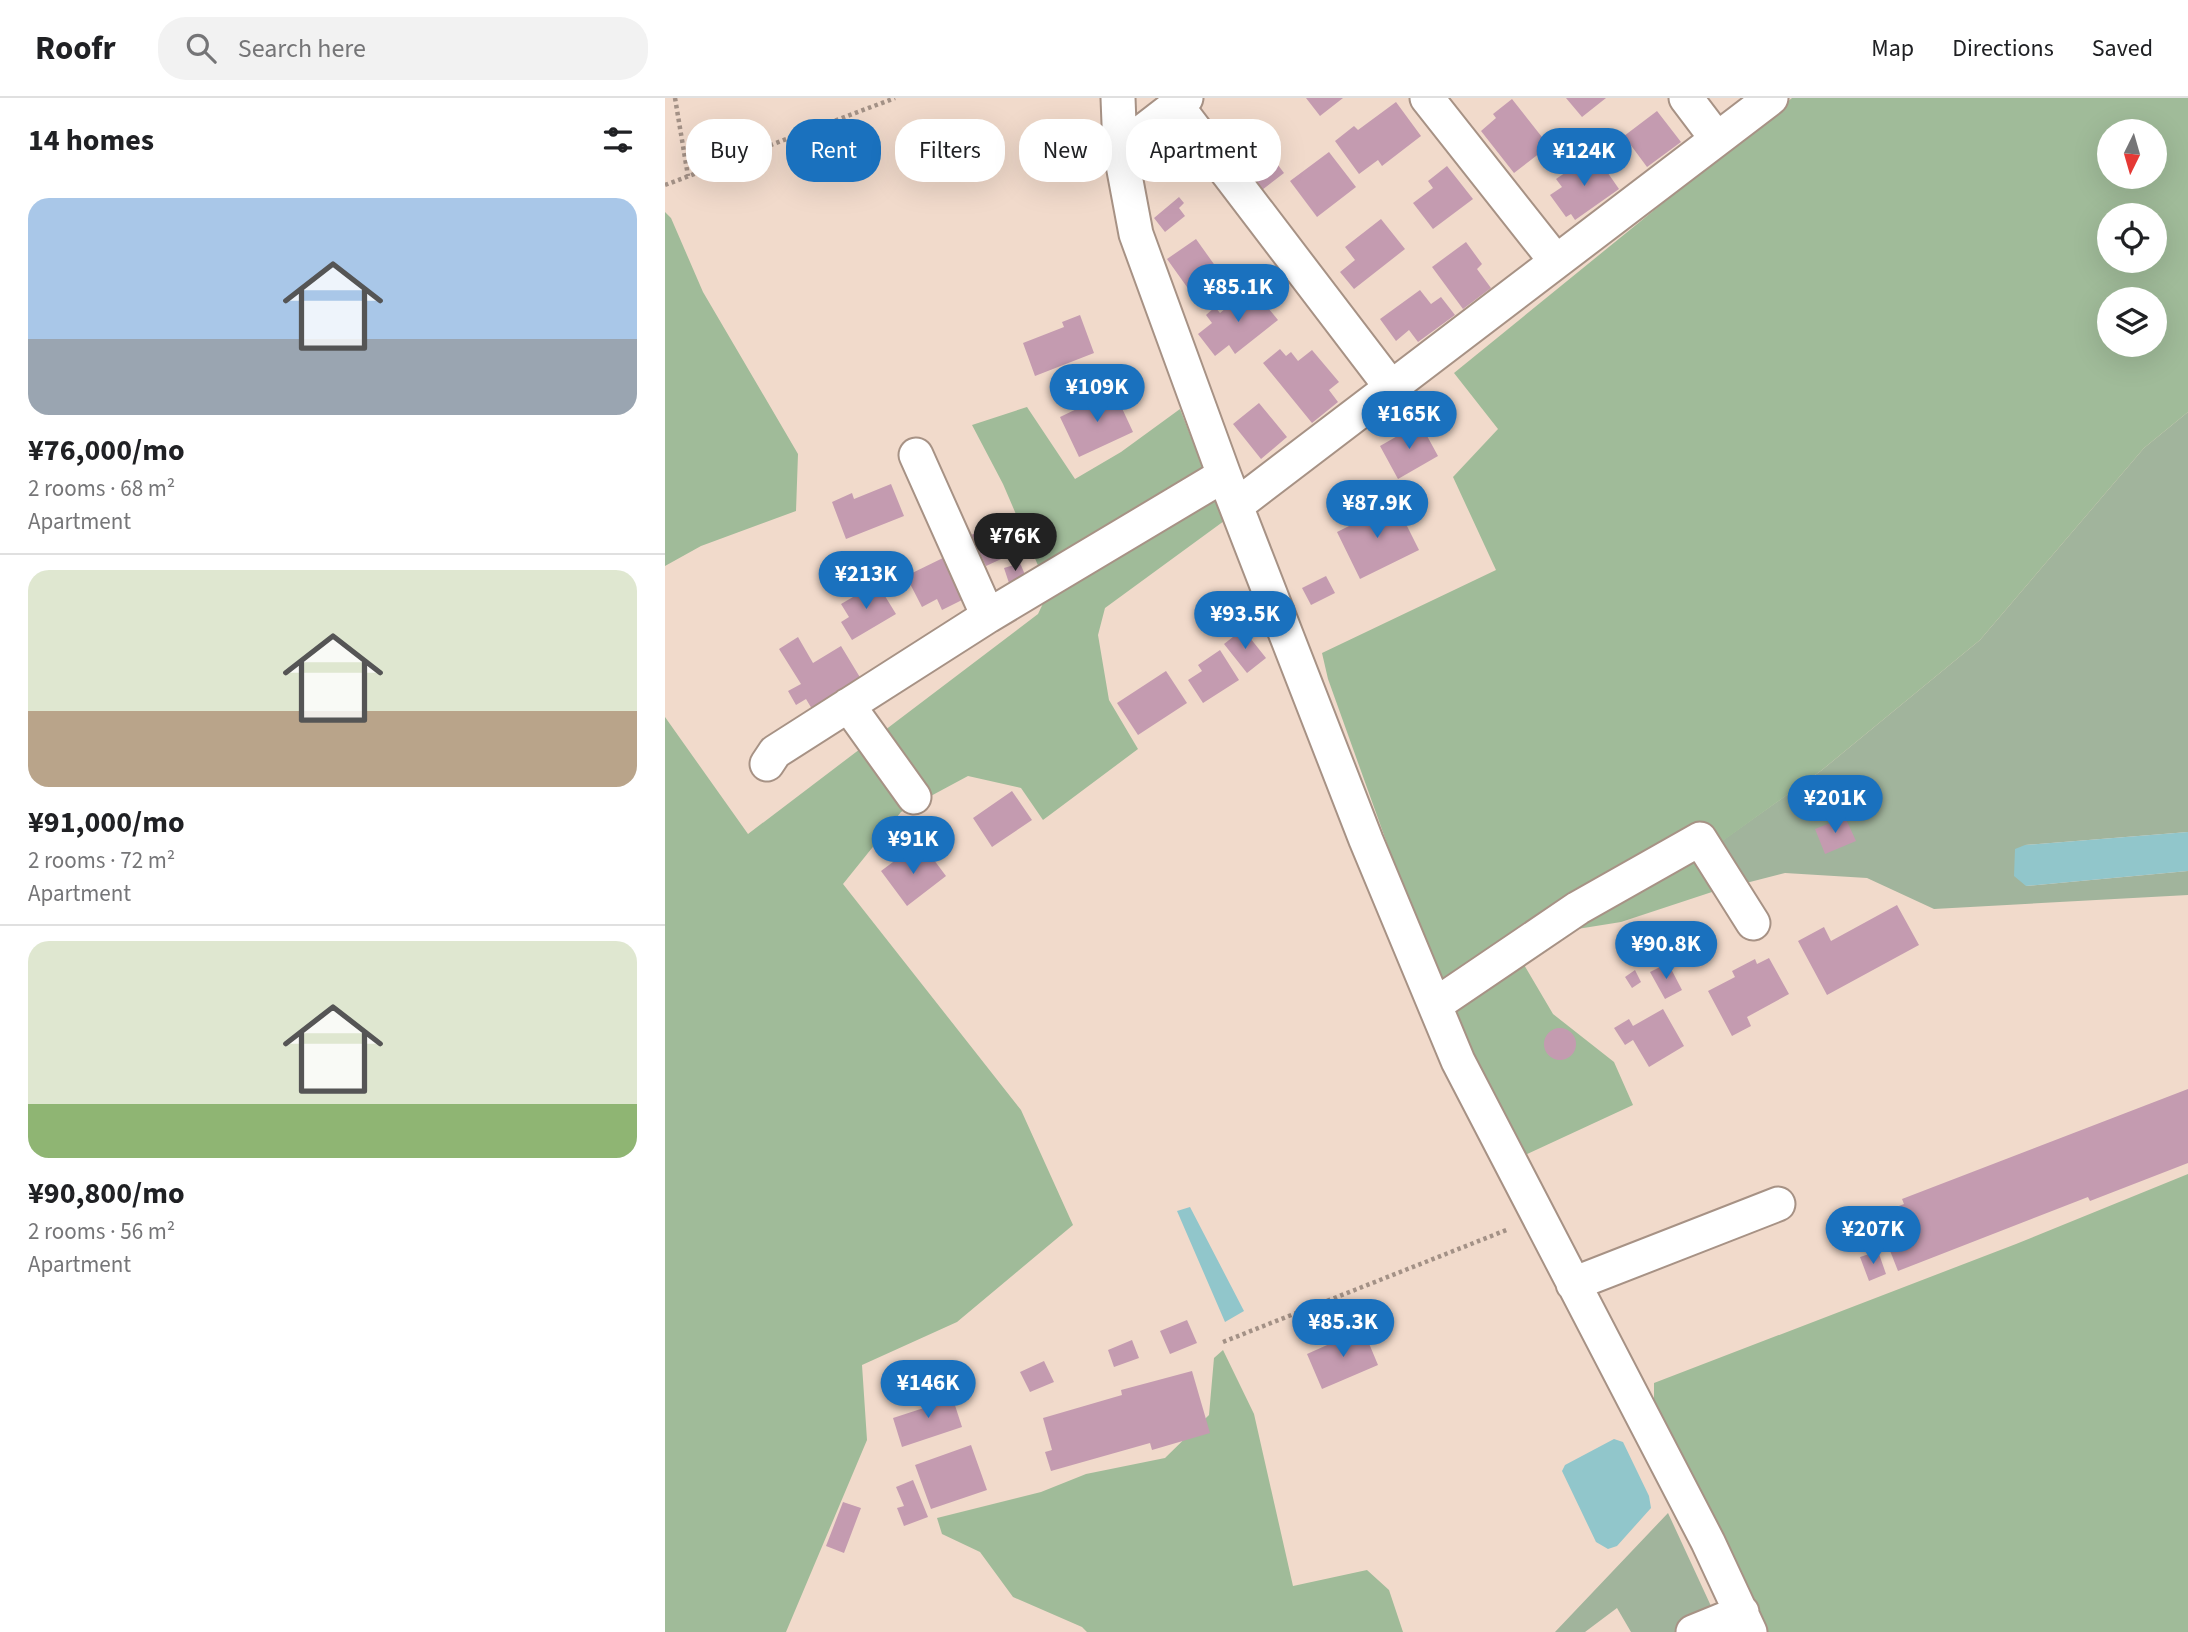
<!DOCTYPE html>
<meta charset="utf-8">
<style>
body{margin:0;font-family:"Source Sans 3",sans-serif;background:#f2f2f2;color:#202124;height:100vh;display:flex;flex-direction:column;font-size:26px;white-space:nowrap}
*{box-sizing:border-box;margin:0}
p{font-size:23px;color:#757577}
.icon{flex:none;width:38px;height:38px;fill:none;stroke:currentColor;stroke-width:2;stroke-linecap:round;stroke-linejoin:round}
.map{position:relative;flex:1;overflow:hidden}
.sheet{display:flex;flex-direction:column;background:#fff;width:665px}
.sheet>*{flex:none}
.hud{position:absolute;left:21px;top:21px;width:665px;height:63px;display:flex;gap:14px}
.needle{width:46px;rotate:185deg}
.fabs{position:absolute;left:1432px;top:21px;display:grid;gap:14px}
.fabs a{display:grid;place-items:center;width:70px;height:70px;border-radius:50%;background:#fff;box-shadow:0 7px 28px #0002;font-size:35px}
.price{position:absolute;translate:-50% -60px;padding:0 16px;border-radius:24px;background:#1a71be;color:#fff;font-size:23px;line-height:46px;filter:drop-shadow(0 2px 4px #0008)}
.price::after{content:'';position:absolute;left:50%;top:42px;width:21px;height:16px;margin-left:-10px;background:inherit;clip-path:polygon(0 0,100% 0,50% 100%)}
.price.current{background:#222;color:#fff}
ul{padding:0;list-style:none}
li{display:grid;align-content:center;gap:14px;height:371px;padding:0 28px}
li+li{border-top:2px solid #e0e0e0}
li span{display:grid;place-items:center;height:217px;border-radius:21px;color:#555}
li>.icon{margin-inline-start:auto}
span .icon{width:126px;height:126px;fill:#fffc;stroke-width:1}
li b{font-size:30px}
h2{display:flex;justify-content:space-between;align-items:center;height:84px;padding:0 28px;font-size:30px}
.tag{padding:0 24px;border-radius:28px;background:#fff;box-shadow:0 7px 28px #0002;font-size:24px;line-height:63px}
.tag.current{background:#1a71be;color:#fff}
header{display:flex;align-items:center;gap:42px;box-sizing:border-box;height:98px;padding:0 35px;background:#fff;border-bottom:2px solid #e0e0e0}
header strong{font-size:33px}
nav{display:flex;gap:38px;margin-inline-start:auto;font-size:24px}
.search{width:490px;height:63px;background:#f2f2f2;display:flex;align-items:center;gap:18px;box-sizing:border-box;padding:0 24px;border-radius:28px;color:#757577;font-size:26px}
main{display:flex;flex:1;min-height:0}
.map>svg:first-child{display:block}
.green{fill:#a1b49c}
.forest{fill:#a0bb99;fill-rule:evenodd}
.water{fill:#91c6cb}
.building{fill:#c49bb0}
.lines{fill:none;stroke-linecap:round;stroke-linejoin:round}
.minor-casing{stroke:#a79285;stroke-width:37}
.path{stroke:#a39186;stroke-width:4.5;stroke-dasharray:3.5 3.5;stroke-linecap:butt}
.minor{stroke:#fff;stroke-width:33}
</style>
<header>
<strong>Roofr</strong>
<div class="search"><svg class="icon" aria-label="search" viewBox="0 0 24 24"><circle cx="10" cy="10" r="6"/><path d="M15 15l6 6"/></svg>Search here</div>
<nav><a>Map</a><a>Directions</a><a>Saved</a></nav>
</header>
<main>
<section class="sheet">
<h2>14 homes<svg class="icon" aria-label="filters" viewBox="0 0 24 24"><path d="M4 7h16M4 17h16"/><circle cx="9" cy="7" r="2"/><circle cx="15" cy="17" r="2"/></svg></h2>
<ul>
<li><span style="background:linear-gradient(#a9c7e8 65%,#9aa5b1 0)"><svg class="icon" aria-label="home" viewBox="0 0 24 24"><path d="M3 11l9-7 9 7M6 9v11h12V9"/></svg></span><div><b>¥76,000/mo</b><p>2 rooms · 68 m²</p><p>Apartment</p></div></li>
<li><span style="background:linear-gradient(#dfe7d0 65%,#b9a48a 0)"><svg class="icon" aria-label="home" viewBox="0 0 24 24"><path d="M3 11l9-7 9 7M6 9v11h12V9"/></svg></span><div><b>¥91,000/mo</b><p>2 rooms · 72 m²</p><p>Apartment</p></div></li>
<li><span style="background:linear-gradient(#dfe7d0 75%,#8fb573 0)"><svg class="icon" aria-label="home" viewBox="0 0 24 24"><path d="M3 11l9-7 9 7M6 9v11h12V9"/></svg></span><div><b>¥90,800/mo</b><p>2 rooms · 56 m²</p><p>Apartment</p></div></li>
</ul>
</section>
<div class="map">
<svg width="1523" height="1534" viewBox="0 0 1523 1534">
<rect width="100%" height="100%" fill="#f1dacb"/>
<path class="green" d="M 1523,314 L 1523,734 L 1360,747 L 1361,788 L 1523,773 L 1523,797 L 1269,811 L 1202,780 L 1120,775 L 1050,793 L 1054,745 L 1157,672 L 1315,542 L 1479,350 Z
M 1003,1415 L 1058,1534 L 966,1534 L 952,1510 L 920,1534 L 890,1534 Z"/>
<path class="forest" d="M 1127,0 L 1523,0 L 1523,314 L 1479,350 L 1315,542 L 1157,672 L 1055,745 L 1050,793 L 956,824 L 881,836 L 855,860 L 888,916 L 949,964 L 968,1007 L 858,1058 L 797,935 L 743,804 L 663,581 L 657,555 L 831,472 L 788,379 L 833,331 L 789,275 ZM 1444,33 L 1489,33 L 1489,79 L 1444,79 ZM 1444,117 L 1489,117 L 1489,163 L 1444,163 ZM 1444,201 L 1489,201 L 1489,247 L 1444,247 Z
M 0,114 L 6,120 L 38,194 L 133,356 L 131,413 L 36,448 L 0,468 Z
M 362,309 L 410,381 L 456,354 L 515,311 L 559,423 L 440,510 L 433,537 L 444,602 L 473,651 L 378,722 L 356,690 L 303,678 L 236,714 L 178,786 L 356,1012 L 408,1127 L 292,1224 L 197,1267 L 202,1342 L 121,1534 L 0,1534 L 0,619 L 83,736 L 373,516 L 384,493 L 338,386 L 307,327 Z
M 1523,1076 L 1523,1534 L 1098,1534 L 989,1306 L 989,1285 L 1351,1146 Z
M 558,1252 L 589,1316 L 628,1488 L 702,1472 L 724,1492 L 738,1534 L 422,1534 L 417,1529 L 348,1499 L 315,1454 L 277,1436 L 272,1420 L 376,1394 L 421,1376 L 500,1360 L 544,1317 L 549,1260 Z"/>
<path class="water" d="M 1523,734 L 1523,773 L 1361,788 L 1349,778 L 1350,751 L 1360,747 Z
M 525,1109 L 579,1213 L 560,1224 L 512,1113 Z
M 949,1341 L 958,1344 L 984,1398 L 986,1410 L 952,1448 L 943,1451 L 931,1444 L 897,1373 L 900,1367 Z"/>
<path class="building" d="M 641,0 L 678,0 L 655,18 Z
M 901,0 L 941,0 L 917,19 Z
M 847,1 L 884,48 L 849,75 L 816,33 L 831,20 L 828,16 Z
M 731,4 L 756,38 L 717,68 L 713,62 L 694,76 L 670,43 L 689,28 L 693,32 Z
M 992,13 L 1016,44 L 982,69 L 959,38 Z
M 664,54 L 691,89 L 652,119 L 625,83 Z
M 929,55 L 954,91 L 910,122 L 906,116 L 901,119 L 885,97 L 897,89 L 891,81 Z
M 607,59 L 619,75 L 597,92 L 584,77 Z
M 782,68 L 808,101 L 768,131 L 748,105 L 768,90 L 763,83 Z
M 514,99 L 519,105 L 514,110 L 520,118 L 500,134 L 489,120 Z
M 716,121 L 740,151 L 689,191 L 675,174 L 690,162 L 680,149 Z
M 531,141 L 556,176 L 527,196 L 502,161 Z
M 801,144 L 817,166 L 812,171 L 826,190 L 798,211 L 767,169 Z
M 586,189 L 613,222 L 570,256 L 564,247 L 550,258 L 533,236 L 547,225 L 541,217 L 550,209 L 555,215 Z
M 755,192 L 766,206 L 776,199 L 790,217 L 753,244 L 744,232 L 731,243 L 715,221 Z
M 415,217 L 429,255 L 370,278 L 358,245 L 399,229 L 397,224 Z
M 615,251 L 621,258 L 626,254 L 633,263 L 647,252 L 674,284 L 664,292 L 673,304 L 647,325 L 598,265 Z
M 449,293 L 468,334 L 414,359 L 395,319 Z
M 594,305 L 622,339 L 596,361 L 568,326 Z
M 755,325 L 773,358 L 733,381 L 715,348 Z
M 226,386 L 239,418 L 181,441 L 167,404 L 187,395 L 189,401 Z
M 731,406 L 754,452 L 695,481 L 672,434 L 686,427 L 680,417 L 696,408 L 702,420 Z
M 353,415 L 365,440 L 355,445 L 358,451 L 321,468 L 306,437 Z
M 282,458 L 303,499 L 277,512 L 272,501 L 257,509 L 241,478 Z
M 355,465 L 361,479 L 344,485 L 339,470 Z
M 661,478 L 670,495 L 646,507 L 637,490 Z
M 212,485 L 231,516 L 187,542 L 176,524 L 184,519 L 176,506 Z
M 578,531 L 601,560 L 582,575 L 559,546 Z
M 133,539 L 148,565 L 176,548 L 196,581 L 147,611 L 141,601 L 131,607 L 123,593 L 136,586 L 114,551 Z
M 555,552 L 574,582 L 538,605 L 523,582 L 537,573 L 533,567 Z
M 501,573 L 522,605 L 473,637 L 452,605 Z
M 347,693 L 367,722 L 327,749 L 308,720 Z
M 1180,719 L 1191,743 L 1160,756 L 1150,731 Z
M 263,754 L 281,778 L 242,808 L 216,773 L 236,758 L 239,763 L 249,755 L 254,762 Z
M 1232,807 L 1254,847 L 1162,897 L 1133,843 L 1159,829 L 1166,843 Z
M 1104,860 L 1124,896 L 1082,919 L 1086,928 L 1067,938 L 1043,893 L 1070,879 L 1067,873 L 1090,861 L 1092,866 Z
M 1003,865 L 1017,892 L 1000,901 L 985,874 Z
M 970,872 L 976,884 L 967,890 L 960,879 Z
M 998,911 L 1019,948 L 984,969 L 968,942 L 960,947 L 949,930 L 964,921 L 968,928 Z
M879 946a16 16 0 1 1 32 0a16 16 0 1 1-32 0Z
M 1523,991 L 1523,1065 L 1425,1103 L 1423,1099 L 1233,1173 L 1211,1117 L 1239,1106 L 1237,1101 Z
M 1208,1128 L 1213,1142 L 1188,1151 L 1182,1137 Z
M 1213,1153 L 1221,1176 L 1204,1183 L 1195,1159 Z
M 522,1222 L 532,1245 L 505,1256 L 495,1233 Z
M 698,1231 L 713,1267 L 657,1291 L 642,1256 Z
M 467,1242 L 474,1260 L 449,1269 L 443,1252 Z
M 379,1263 L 389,1284 L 365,1294 L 355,1274 Z
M 527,1273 L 545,1335 L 487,1352 L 485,1345 L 386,1373 L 380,1354 L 387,1352 L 378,1320 L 457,1297 L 456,1292 Z
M 276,1290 L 279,1301 L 287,1298 L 297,1329 L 237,1349 L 228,1320 L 268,1307 L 263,1294 Z
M 306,1347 L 322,1392 L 266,1411 L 250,1367 Z
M 248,1382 L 263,1419 L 239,1428 L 232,1410 L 239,1408 L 231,1389 Z
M 178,1404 L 196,1410 L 179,1455 L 161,1448 Z"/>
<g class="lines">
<g class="minor-casing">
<path id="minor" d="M 453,0 L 455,51 L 471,136 L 559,377 L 701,742 L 793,963 L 1043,1444 L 1085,1534
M 762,0 L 890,162
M 1021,0 L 1052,41
M 511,7 L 726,289
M 455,51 L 521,0
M 251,357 L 323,518
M 572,407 L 1106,0
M 183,607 L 249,699
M 102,666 L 110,654 L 323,518 L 559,377
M 770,907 L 913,810 L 1035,741 L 1088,825
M 908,1186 L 1113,1106
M 1028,1534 L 1077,1514"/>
</g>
<path class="path" d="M 10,0 L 23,78
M 0,87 L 230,0
M 558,1244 L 844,1131"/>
<use href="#minor" class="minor"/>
</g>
</svg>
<div class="fabs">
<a><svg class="needle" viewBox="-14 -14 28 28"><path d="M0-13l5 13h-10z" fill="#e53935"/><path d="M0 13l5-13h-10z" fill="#757577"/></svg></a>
<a><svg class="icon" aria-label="locate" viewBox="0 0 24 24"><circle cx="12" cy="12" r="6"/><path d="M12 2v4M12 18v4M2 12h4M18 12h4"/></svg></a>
<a><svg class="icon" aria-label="layers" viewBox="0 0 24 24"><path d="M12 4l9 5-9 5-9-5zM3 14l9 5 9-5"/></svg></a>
</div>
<b class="price" style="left:919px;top:90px">¥124K</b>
<b class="price" style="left:573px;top:226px">¥85.1K</b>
<b class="price" style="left:432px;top:326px">¥109K</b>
<b class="price" style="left:744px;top:353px">¥165K</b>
<b class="price" style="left:712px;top:442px">¥87.9K</b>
<b class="price current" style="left:350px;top:475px">¥76K</b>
<b class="price" style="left:201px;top:513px">¥213K</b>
<b class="price" style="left:580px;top:553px">¥93.5K</b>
<b class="price" style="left:1170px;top:737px">¥201K</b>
<b class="price" style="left:248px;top:778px">¥91K</b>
<b class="price" style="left:1001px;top:883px">¥90.8K</b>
<b class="price" style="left:1208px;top:1168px">¥207K</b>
<b class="price" style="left:678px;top:1261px">¥85.3K</b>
<b class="price" style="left:263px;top:1322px">¥146K</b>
<div class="hud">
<a class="tag">Buy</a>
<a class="tag current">Rent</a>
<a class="tag">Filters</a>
<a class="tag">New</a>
<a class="tag">Apartment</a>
</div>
</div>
</main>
